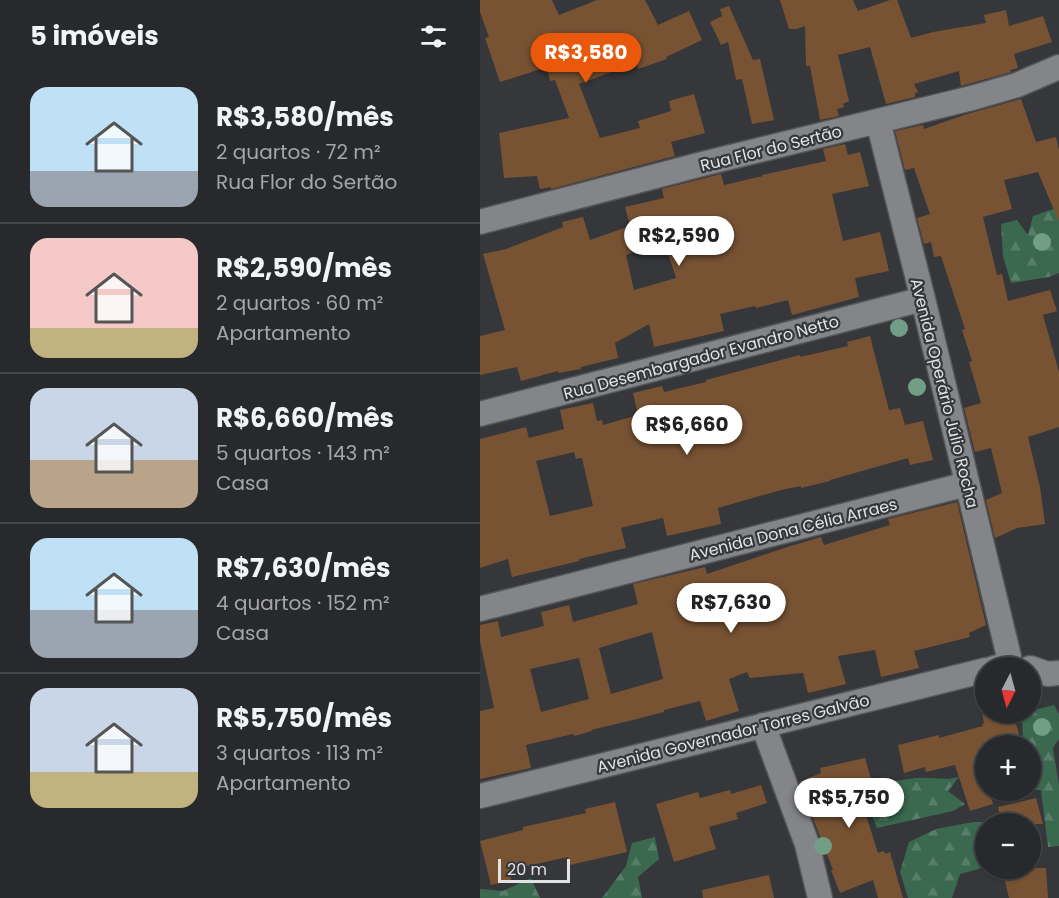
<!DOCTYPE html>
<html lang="pt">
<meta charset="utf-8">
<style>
body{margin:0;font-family:Poppins,sans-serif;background:#343538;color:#f1f3f6;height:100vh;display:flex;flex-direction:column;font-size:22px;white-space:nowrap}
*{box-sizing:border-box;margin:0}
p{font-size:20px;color:#a5a6a9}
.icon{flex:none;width:33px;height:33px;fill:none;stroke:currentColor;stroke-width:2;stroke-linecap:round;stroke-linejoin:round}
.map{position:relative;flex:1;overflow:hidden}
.sheet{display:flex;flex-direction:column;background:#28292c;width:480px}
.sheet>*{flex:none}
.needle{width:39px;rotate:186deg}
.controls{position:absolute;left:495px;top:657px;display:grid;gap:12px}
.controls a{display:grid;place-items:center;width:66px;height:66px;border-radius:50%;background:#28292c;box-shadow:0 2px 4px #0004,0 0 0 2px #444548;font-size:30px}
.scale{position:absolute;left:18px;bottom:15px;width:72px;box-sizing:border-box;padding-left:6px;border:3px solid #e2e3e5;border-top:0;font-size:16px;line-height:21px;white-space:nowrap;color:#e2e3e5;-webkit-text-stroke:4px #35373a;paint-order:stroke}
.price{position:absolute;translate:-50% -51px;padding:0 14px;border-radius:21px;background:#fff;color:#222;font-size:20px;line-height:39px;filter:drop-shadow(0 2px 3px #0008)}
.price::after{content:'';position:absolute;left:50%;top:36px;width:18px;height:14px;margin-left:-9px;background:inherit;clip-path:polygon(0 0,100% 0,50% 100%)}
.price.selected{background:#ea580c;color:#fff}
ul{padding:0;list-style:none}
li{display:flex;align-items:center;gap:18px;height:150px;padding:0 30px}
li+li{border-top:2px solid #444548}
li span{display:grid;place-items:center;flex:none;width:168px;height:120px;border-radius:18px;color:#555}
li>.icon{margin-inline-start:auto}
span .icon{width:72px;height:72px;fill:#fffc;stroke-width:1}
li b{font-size:26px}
h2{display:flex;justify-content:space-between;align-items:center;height:72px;padding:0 30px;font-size:26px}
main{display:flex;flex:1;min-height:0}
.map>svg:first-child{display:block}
.forest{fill:url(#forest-firs)}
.building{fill:#785333;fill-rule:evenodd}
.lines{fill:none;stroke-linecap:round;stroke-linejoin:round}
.street-casing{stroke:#545558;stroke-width:27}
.street{stroke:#838588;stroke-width:24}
.tree{fill:#729d87}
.labels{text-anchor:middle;stroke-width:4.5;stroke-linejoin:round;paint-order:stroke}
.street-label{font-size:16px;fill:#e2e3e5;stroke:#35373a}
</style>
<main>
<section class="sheet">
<h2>5 imóveis<svg class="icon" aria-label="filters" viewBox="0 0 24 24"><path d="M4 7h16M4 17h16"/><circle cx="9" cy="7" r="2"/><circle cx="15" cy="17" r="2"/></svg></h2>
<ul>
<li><span style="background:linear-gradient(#bfe0f5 70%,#9aa5b1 0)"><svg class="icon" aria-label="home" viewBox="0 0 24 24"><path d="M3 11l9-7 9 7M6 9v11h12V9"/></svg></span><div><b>R$3,580/mês</b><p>2 quartos · 72 m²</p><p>Rua Flor do Sertão</p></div></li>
<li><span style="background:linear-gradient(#f6c9c9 75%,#c2b280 0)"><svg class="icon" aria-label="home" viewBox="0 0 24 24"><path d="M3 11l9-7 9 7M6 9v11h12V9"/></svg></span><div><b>R$2,590/mês</b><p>2 quartos · 60 m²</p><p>Apartamento</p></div></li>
<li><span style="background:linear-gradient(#c9d6e8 60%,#b9a48a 0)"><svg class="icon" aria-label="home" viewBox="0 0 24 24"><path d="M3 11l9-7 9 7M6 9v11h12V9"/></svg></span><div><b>R$6,660/mês</b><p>5 quartos · 143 m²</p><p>Casa</p></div></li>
<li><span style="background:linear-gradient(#bfe0f5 60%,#9aa5b1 0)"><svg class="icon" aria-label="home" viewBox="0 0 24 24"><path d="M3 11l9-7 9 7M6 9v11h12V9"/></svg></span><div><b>R$7,630/mês</b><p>4 quartos · 152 m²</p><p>Casa</p></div></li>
<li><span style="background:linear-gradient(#c9d6e8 70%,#c2b280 0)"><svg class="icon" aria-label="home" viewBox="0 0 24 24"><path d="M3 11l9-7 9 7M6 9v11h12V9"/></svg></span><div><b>R$5,750/mês</b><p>3 quartos · 113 m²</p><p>Apartamento</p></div></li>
</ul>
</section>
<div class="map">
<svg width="579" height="898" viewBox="0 0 579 898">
<defs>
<pattern id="forest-firs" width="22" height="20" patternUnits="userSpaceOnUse" patternTransform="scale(1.5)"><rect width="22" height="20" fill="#3a6950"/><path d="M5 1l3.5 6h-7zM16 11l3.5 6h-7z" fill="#567e69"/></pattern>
</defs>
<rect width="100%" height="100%" fill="#35373a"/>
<path class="forest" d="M 579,207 L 579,273 L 569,277 L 531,283 L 523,256 L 521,224 L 537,220 L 548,235 L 553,216 Z
M 574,705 L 579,714 L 579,739 L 573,748 L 579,785 L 579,846 L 568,847 L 561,790 L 551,790 L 551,768 L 555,767 L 551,759 L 550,746 L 543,745 L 543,744 L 542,713 L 550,712 L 551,711 Z
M 479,777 L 468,791 L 485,804 L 473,811 L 397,828 L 381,790 C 400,784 417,780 437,778 C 452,777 465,781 479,777 Z
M 493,822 L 522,822 L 523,823 L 506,824 L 505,864 L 499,869 L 480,874 L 472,898 L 428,898 L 420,872 L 429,842 L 456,829 Z
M 175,837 L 179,859 L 158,877 L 162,898 L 122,898 L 146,866 L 152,843 Z
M 51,878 L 60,898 L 0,898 L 0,889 L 23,891 Z"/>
<path class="building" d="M 0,0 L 72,0 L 79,15 L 117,0 L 165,0 L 178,25 L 209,11 L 222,40 L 186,57 L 187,59 L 158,69 L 156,63 L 99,84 L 120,138 L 160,128 L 158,121 L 191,111 L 189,101 L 214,94 L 225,133 L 191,142 L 195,156 L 71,189 L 71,187 L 60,189 L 57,176 L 24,178 L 19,133 L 89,118 L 75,80 L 70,81 L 67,67 L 20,82 L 5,38 L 9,37 L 0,12 Z
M 300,0 L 373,0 L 378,11 L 410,0 L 417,0 L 431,38 L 453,32 L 506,23 L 504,15 L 526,10 L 529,26 L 563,16 L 572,42 L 534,54 L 538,68 L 530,70 L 531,72 L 481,86 L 479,71 L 434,84 L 438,92 L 435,93 L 435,97 L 406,104 L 390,47 L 358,55 L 369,101 L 363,104 L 364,107 L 357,109 L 359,116 L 340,120 L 330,66 L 326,66 L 325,26 L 317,29 L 309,29 Z
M 249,6 L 273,60 L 280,59 L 294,120 L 272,124 L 262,79 L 256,80 L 248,42 L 241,45 L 230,22 L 242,16 L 240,9 Z
M 541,99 L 556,142 L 576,137 L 579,150 L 579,222 L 558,172 L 524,180 L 532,209 L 503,217 L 517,275 L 522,274 L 528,301 L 570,290 L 577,311 L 563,315 L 579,372 L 579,427 L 548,437 L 560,487 L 565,524 L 537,528 L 515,538 L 506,500 L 522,493 L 511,448 L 495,452 L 484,408 L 501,403 L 489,362 L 492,361 L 482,330 L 485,329 L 461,256 L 454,257 L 451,242 L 444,244 L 437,218 L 450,214 L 434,168 L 425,170 L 415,131 L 443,125 L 444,129 L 484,115 Z
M 365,144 L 368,155 L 380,152 L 389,186 L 352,194 L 363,241 L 400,232 L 409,271 L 375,278 L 379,297 L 312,315 L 308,300 L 276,308 L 275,306 L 240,314 L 244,331 L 174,347 L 169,324 L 135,343 L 138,358 L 101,367 L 101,369 L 78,373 L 78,371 L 41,381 L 37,367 L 0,375 L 0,336 L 25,330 L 3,254 L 26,249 L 83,227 L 82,222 L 103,217 L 110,240 L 150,226 L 145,207 L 184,198 L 182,189 L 241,174 L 244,185 L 283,176 L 282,175 L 346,161 L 343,149 ZM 184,241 L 196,278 L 154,290 L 146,255 Z
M 390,336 L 409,410 L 420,408 L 425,425 L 443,421 L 453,460 L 430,465 L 428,458 L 350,480 L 350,481 L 321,488 L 321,486 L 301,490 L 238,508 L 241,524 L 187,536 L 183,518 L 144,527 L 141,528 L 146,548 L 99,559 L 99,561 L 32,577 L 28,559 L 0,568 L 0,439 L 46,427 L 49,438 L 84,429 L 80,410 L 113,403 L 117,421 L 122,420 L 123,425 L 158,415 L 153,393 L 182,386 L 184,392 L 226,382 L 226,380 L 320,355 L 320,357 L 368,346 L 367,342 ZM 94,452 L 96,459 L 102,458 L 113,506 L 70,516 L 56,461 Z
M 477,502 L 506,625 L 489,633 L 490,637 L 434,651 L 439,668 L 401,677 L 395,650 L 358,656 L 366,684 L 328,693 L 323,673 L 270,678 L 267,672 L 249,679 L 259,711 L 226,721 L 220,701 L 184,710 L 184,712 L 153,720 L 111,730 L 112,731 L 94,736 L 93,734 L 46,745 L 51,768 L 0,779 L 0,711 L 14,708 L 0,641 L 0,625 L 18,621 L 21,637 L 64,626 L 61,612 L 89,605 L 93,622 L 158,604 L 153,584 L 225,567 L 227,574 L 301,549 L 341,537 L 344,545 L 410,525 L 408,519 ZM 172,632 L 183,679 L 131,694 L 119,648 ZM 99,658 L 109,699 L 61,712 L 50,669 Z
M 502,712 L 533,712 L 542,746 L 506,746 L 506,790 L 509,790 L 513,804 L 490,811 L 475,765 L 446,772 L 445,767 L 424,773 L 418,745 L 459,735 L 459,738 L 503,726 L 502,724 L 504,723 Z
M 385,758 L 392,782 L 383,784 L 385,792 L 379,793 L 398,853 L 404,851 L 405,854 L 410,852 L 423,898 L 398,898 L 393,880 L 360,893 L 351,870 L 353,870 L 319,782 L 341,773 L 340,768 Z
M 281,785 L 287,803 L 256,813 L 258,819 L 229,827 L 236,849 L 194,862 L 176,804 L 218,792 L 220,798 L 250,790 L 251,794 Z
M 556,798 L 563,824 L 522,824 L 518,807 Z
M 135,802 L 147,852 L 90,865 L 88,857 L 29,870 L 31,880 L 11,885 L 0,841 L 43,830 L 43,827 L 106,813 L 105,809 Z
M 522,868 L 566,868 L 568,898 L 529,898 Z
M 289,875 L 294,898 L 223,898 L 222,890 Z"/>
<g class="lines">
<g class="street-casing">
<path id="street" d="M 398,121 L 443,299 L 529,657 L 525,665 L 514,668
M 0,222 L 226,163 L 492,98 L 537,85 L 579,67
M 0,414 L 443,299
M 0,609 L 487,484
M 550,668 L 568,674 L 579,673
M 283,725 L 327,844 L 340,898
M 0,796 L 506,670"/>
</g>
<use href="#street" class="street"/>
</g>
<g class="tree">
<circle cx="562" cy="242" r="9"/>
<circle cx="419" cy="328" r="9"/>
<circle cx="437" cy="387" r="9"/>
<circle cx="562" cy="727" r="9"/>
<circle cx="343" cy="846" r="9"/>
</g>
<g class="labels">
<g class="street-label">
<text transform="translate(291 148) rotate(-14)" y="6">Rua Flor do Sertão</text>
<text transform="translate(221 357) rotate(-15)" y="6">Rua Desembargador Evandro Netto</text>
<text transform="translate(465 393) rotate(76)" y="6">Avenida Operário Júlio Rocha</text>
<text transform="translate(313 529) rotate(-14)" y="6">Avenida Dona Célia Arraes</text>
<text transform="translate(253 733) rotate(-14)" y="6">Avenida Governador Torres Galvão</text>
</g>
</g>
</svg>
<div class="controls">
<a><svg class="needle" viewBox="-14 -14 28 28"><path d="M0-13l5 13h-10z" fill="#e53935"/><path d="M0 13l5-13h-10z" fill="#a5a6a9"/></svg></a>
<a>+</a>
<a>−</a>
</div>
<div class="scale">20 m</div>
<b class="price selected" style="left:106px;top:84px">R$3,580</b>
<b class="price" style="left:199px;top:267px">R$2,590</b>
<b class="price" style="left:207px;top:456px">R$6,660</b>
<b class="price" style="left:251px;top:634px">R$7,630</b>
<b class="price" style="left:369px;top:829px">R$5,750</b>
</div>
</main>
